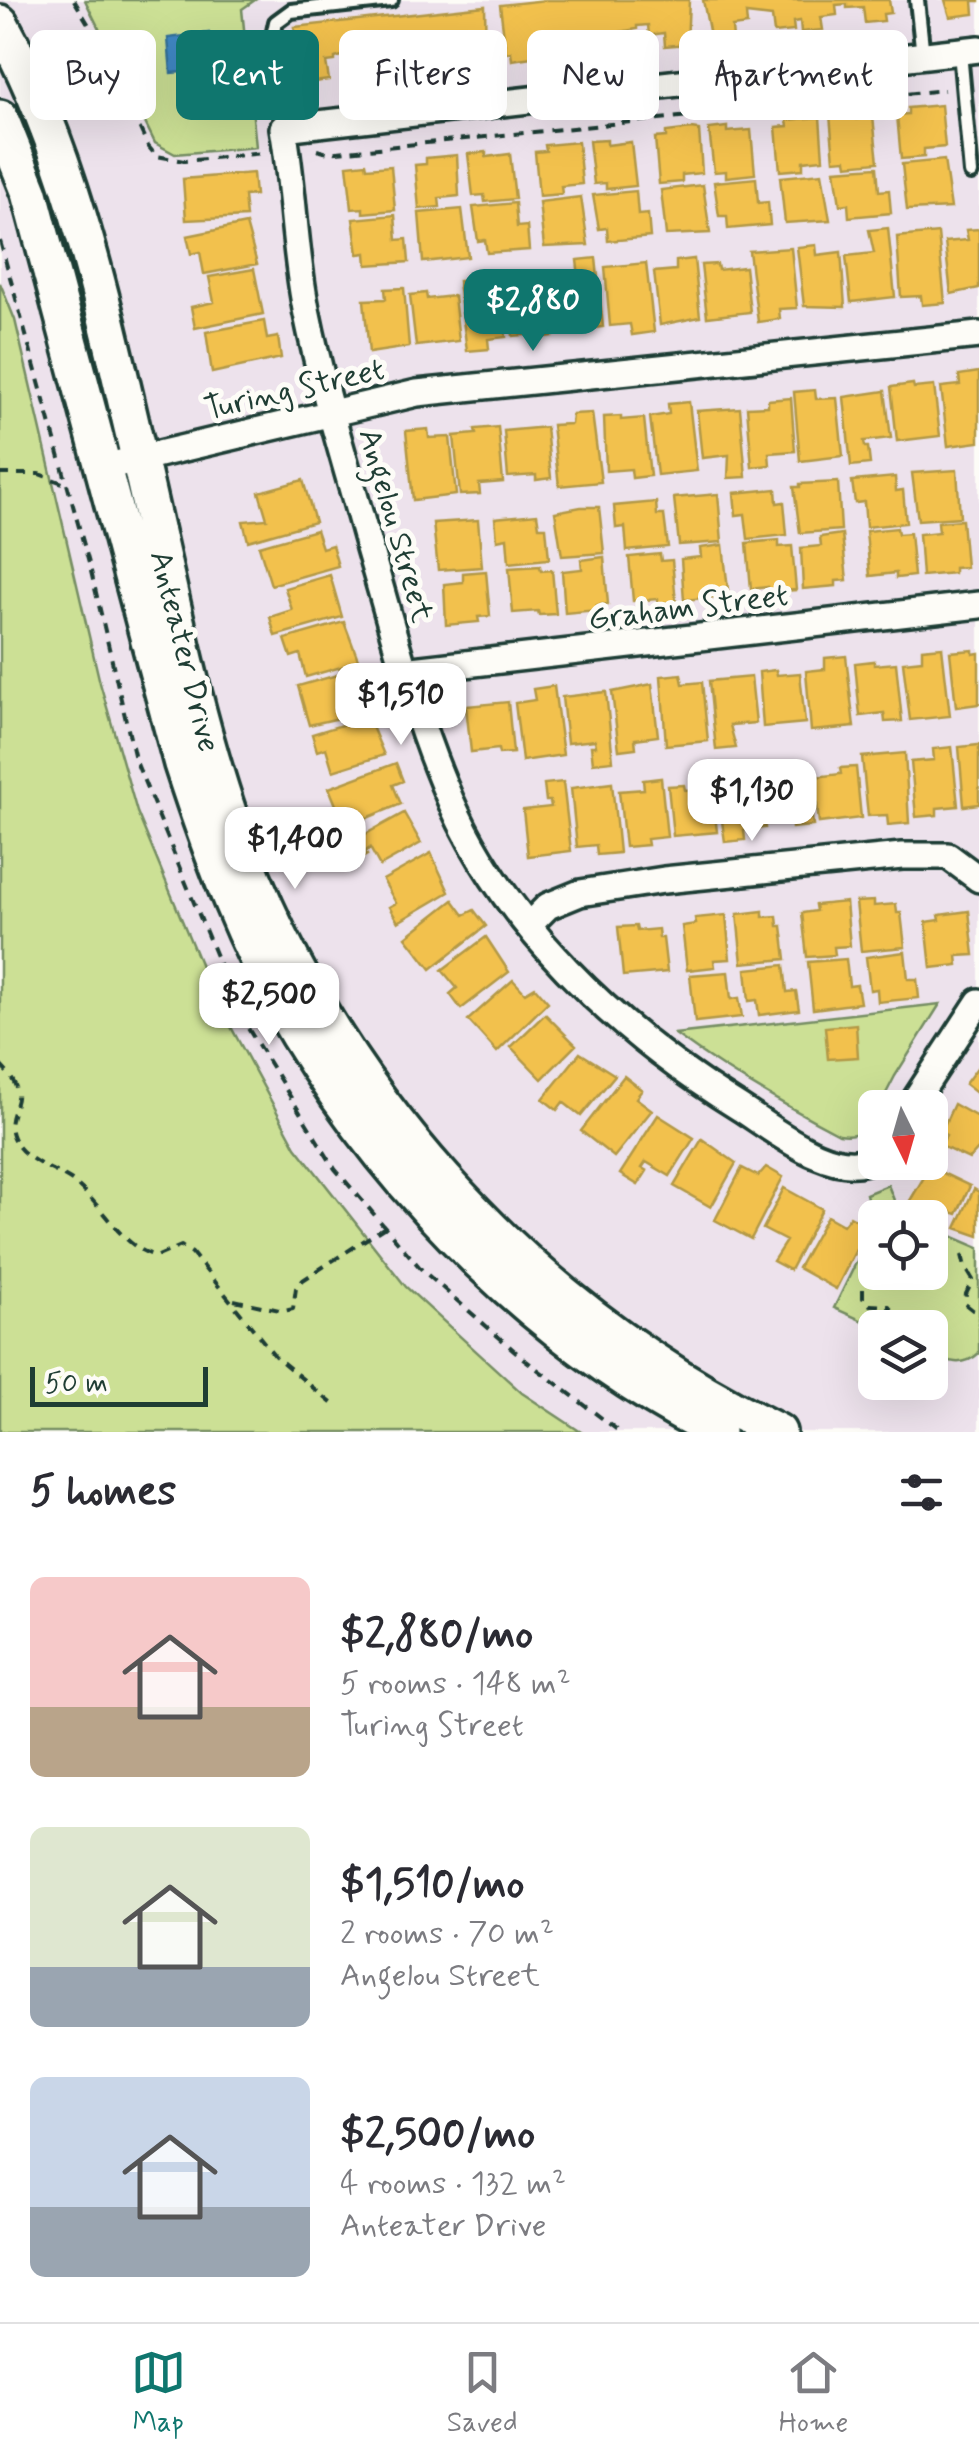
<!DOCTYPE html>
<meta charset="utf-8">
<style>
body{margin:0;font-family:Mynerve,sans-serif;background:#f7f7f7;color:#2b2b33;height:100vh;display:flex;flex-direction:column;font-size:38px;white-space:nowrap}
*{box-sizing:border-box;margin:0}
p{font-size:32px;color:#7c7c81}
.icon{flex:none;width:55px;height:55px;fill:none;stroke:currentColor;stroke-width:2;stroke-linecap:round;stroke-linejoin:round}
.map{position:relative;height:1432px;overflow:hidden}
.sheet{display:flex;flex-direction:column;background:#fff;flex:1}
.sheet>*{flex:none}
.guide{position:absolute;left:30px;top:30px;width:920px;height:90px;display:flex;gap:20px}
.needle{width:65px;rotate:175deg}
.buttons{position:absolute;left:858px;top:1090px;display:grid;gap:20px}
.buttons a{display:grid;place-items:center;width:90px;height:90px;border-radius:15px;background:#fff;box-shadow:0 10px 40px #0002;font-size:50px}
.scale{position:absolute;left:30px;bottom:25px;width:178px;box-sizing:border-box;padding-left:10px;border:5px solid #1f3d34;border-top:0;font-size:28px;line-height:35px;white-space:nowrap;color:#1f3d34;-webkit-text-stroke:8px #fdfcf7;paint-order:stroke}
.price{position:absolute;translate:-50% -85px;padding:0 22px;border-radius:20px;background:#fff;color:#222;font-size:32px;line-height:65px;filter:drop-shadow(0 2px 5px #0008)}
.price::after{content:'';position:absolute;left:50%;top:60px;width:30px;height:22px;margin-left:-15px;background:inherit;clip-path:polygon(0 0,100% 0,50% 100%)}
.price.on{background:#0f766e;color:#fff}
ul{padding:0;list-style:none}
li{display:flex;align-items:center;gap:30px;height:250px;padding:0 30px}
li span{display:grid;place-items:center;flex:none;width:280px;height:200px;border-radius:15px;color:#555}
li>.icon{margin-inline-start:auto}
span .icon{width:120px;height:120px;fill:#fffc;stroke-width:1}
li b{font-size:42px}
h2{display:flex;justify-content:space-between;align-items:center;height:120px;padding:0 30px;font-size:42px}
.tag{padding:0 35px;border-radius:15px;background:#fff;box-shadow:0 10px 40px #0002;font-size:35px;line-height:90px}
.tag.on{background:#0f766e;color:#fff}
.menu{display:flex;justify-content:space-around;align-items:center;height:140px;border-top:2px solid #e1e1e2;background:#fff;font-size:28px;color:#7c7c81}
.menu a{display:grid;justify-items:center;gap:5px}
.menu .on{color:#0f766e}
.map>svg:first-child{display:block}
.built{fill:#ede2ec;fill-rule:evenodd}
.green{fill:#cce095;stroke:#768e64;stroke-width:2.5}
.homes{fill:#f2c14e;stroke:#b39946;stroke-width:2.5}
.schools{fill:#3f88c5;stroke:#35729a;stroke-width:2.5}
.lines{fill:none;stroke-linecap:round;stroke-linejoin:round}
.service-casing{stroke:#1f3d34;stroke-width:20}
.minor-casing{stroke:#1f3d34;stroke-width:32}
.secondary-casing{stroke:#1f3d34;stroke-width:42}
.path{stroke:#1f3d34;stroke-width:4;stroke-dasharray:10 8;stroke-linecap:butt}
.service{stroke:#fdfcf7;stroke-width:12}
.minor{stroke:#fdfcf7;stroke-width:25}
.secondary{stroke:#fdfcf7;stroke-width:35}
.labels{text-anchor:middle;stroke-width:10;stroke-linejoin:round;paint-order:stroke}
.street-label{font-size:32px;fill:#1f3d34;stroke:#fdfcf7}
</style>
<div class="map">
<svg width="979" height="1432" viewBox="0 0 979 1432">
<rect width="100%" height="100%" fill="#fdfcf7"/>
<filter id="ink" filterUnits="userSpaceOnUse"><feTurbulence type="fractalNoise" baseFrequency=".01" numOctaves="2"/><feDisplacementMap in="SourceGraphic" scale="20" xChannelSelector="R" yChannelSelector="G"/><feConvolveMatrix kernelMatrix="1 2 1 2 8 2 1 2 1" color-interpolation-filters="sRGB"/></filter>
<g filter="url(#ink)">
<path class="built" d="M 0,0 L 979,0 L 979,1432 L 0,1432 ZM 875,1108 L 930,1108 L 930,1162 L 875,1162 ZM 875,1218 L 930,1218 L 930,1272 L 875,1272 ZM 875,1328 L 930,1328 L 930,1382 L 875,1382 Z"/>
<path class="green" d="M 85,0 L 255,0 L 242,9 L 256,147 L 175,154 L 155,143 Z
M 0,283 L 15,320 L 100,683 L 137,812 L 211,990 L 296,1147 L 406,1287 L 522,1393 L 581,1432 L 0,1432 Z
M 940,1004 L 895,1076 L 879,1107 L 875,1108 C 875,1129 859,1137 839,1134 C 782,1104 728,1073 675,1034 Z
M 888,1185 L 899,1213 L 908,1217 L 875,1218 L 875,1272 L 930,1272 L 930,1227 L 979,1248 L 979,1353 C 963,1368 948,1362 930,1353 L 930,1328 L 876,1327 L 834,1308 L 874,1226 L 866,1194 Z"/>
<path class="homes" d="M 546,0 L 689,0 L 687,44 L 665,46 L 664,33 L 649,35 L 648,25 L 637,26 L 637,29 L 620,32 L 622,48 L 603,50 L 602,41 L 595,42 L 596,53 L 574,55 L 573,44 L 558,45 L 557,34 L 545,35 L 546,39 L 531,41 L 532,57 L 512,60 L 511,52 L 506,53 L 500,5 Z
M 703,0 L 889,0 L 891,13 L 883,14 L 884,21 L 865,23 L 863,7 L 847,8 L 847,4 L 836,5 L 837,15 L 821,17 L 823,30 L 801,32 L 800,21 L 793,22 L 794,31 L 774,33 L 772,17 L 746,14 L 747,25 L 732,27 L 733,39 L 711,41 Z
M 945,0 L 979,0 L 979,1 L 973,1 L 974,14 L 950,17 Z
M 485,6 L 486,55 L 480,55 L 481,63 L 461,65 L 459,48 L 444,50 L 443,45 L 432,46 L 433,56 L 418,58 L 420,71 L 397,74 L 396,62 L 389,63 L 391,72 L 371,75 L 369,58 L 363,59 L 362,54 L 342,56 L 335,58 L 335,61 L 326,62 L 329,80 L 306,83 L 305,71 L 302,71 L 294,27 Z
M 941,105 L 945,147 L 924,149 L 924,157 L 901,159 L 897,115 L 908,114 L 908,108 Z
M 857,113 L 857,119 L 873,117 L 878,162 L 847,165 L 846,159 L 834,160 L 830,115 Z
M 820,117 L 823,159 L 803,161 L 803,169 L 780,171 L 776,127 L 788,126 L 787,120 Z
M 727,127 L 727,132 L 751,130 L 755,174 L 726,177 L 726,171 L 714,172 L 709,129 Z
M 692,129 L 699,130 L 702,173 L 682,175 L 682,182 L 659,184 L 655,138 L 666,137 L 666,132 Z
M 607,140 L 607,145 L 631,142 L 636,186 L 606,189 L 606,183 L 594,184 L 589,141 Z
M 578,142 L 582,184 L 561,186 L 562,194 L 539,196 L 535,152 L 546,151 L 545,145 Z
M 486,152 L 486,157 L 510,154 L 515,199 L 485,202 L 484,195 L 473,196 L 468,154 Z
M 457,155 L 459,196 L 439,198 L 440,207 L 419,209 L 415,165 L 426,164 L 426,158 Z
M 944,160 L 951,208 L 907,210 L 902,164 Z
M 366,163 L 367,168 L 391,166 L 395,210 L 363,213 L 363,208 L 352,209 L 347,165 Z
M 877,167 L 879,191 L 889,190 L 891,213 L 849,217 L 848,204 L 840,205 L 835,170 Z
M 253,173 L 255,195 L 244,196 L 246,217 L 186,220 L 183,179 Z
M 822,173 L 830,220 L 785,223 L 780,177 Z
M 756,178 L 758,203 L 768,202 L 770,225 L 728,229 L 727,216 L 719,216 L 714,182 Z
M 703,185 L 710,233 L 666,235 L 661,190 Z
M 636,191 L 638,215 L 648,214 L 650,237 L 608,241 L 607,228 L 599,229 L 593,195 Z
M 581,197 L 588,245 L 544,247 L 539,202 Z
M 515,203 L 517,227 L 527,226 L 529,250 L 487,253 L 485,240 L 478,241 L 473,207 Z
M 462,209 L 468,257 L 423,262 L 419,213 Z
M 395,215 L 397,240 L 407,239 L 409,262 L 367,265 L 366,253 L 358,254 L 353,219 Z
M 246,224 L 257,264 L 204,274 L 200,252 L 191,254 L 187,236 Z
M 888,228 L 895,297 L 851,302 L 846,256 L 874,253 L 869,230 Z
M 979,229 L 979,288 L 951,294 L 945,242 L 968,240 L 966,230 Z
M 938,233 L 945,303 L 922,305 L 921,296 L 901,297 L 897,237 Z
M 816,245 L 817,255 L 841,252 L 845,307 L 804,306 L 797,247 Z
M 791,248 L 797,308 L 779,309 L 780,319 L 758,322 L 749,251 Z
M 596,258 L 603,327 L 561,332 L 556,286 L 583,283 L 583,277 L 579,277 L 577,260 Z
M 694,259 L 700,317 L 660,325 L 654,272 L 676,270 L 676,261 Z
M 646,263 L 654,332 L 632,335 L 630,324 L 610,326 L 605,267 Z
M 717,264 L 718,270 L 745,267 L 750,312 L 707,317 L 701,265 Z
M 254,269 L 263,314 L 195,328 L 191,307 L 214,302 L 209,277 Z
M 525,274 L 526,285 L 551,282 L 554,336 L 536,338 L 536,334 L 513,336 L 507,276 Z
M 500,277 L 506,337 L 488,339 L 489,349 L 467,351 L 458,281 Z
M 404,288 L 409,347 L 369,353 L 364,300 L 386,299 L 385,289 Z
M 426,293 L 427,299 L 454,296 L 459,341 L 416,346 L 410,295 Z
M 264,321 L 267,339 L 278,337 L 281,358 L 212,373 L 206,332 Z
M 979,372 L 979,442 L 948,446 L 941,387 L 960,385 L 959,375 Z
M 913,384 L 914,388 L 934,386 L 940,436 L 897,441 L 891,387 Z
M 815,390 L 816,399 L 837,398 L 843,456 L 800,461 L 794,392 Z
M 885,391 L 891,438 L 864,441 L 865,447 L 868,447 L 870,464 L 851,466 L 844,397 Z
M 791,398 L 795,451 L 769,453 L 770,465 L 752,467 L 747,407 L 768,406 L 768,400 Z
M 689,402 L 697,471 L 657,475 L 650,417 L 669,414 L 668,404 Z
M 740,408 L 746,477 L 728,478 L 729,455 L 702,458 L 697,411 Z
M 592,413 L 601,482 L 559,486 L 552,425 L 571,424 L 572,414 Z
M 621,416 L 621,420 L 644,418 L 650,476 L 632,478 L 631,469 L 606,471 L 604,417 Z
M 498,427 L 503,482 L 479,484 L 480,494 L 460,495 L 454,436 L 476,434 L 475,429 Z
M 546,427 L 551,478 L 536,480 L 536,475 L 508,477 L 504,431 Z
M 428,429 L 429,438 L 450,437 L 456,495 L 413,500 L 406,431 Z
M 957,470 L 960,517 L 918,520 L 912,473 Z
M 895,477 L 896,491 L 903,490 L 906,523 L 866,527 L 864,502 L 855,503 L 852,481 Z
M 303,480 L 315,522 L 248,541 L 243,521 L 267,519 L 259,492 Z
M 838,482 L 841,530 L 800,533 L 794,487 L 800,487 L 800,484 Z
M 776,489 L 777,503 L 784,502 L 787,535 L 748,539 L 745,514 L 736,515 L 734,493 Z
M 718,494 L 722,542 L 679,545 L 674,498 Z
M 656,502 L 657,515 L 664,515 L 668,547 L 627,551 L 625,527 L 616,528 L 614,506 Z
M 581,507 L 599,507 L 604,553 L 562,556 L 555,512 Z
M 537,514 L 539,527 L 546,527 L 549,559 L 509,563 L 507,538 L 497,540 L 495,518 Z
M 478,520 L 482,567 L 438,570 L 433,523 Z
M 962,520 L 966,567 L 954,568 L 954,573 L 922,576 L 919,534 L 939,532 L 938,522 Z
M 897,528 L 898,534 L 910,533 L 914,576 L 896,578 L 896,573 L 870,576 L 866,531 Z
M 316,530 L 322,548 L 332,545 L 338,566 L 271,585 L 259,546 Z
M 842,534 L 847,580 L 836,581 L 836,586 L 803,589 L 801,548 L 821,546 L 820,537 Z
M 779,540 L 779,547 L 792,546 L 796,590 L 768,592 L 768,587 L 751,589 L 747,543 Z
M 723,545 L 728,590 L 716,592 L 717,597 L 684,600 L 681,559 L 701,557 L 700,548 Z
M 660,554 L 661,561 L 672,560 L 676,602 L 658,603 L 658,599 L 633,601 L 629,557 Z
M 604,557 L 608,604 L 597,605 L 598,610 L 565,613 L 562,571 L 582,569 L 581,560 Z
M 540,566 L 541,571 L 552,570 L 556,614 L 539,615 L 538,611 L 513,613 L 509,568 Z
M 486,571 L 490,616 L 478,617 L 479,622 L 446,625 L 444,584 L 463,582 L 463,573 Z
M 330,575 L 342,617 L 275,636 L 270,617 L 292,610 L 285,588 Z
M 344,622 L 359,662 L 306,677 L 300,654 L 291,657 L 285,639 Z
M 942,647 L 950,716 L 910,720 L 903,662 L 922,660 L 922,649 Z
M 973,650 L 973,654 L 979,653 L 979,704 L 956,707 L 950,652 Z
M 846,656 L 854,727 L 811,731 L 806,671 L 825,669 L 825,658 Z
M 874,661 L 874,665 L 896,663 L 902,721 L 885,722 L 884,713 L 860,716 L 855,663 Z
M 358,669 L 367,669 L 372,688 L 364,693 L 369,711 L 309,725 L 298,686 Z
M 776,670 L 777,675 L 800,673 L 805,723 L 763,727 L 759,672 Z
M 681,674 L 683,684 L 702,682 L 708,741 L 666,745 L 661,676 Z
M 751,677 L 756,723 L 730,725 L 736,748 L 716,750 L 709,681 Z
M 652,684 L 658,736 L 635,739 L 636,748 L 619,750 L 612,692 Z
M 554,686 L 563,755 L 522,761 L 515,703 L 535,700 L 533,689 Z
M 606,692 L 613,761 L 593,763 L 591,746 L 596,746 L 595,740 L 567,743 L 562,697 Z
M 508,702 L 513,753 L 499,754 L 498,749 L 471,752 L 466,706 Z
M 368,717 L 384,755 L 333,771 L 326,748 L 317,751 L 312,734 Z
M 979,745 L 979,804 L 964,806 L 959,747 Z
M 952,747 L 958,806 L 937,808 L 937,815 L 916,817 L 911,762 L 934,760 L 933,749 Z
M 905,753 L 909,823 L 888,825 L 887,815 L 868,816 L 862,757 Z
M 396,763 L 403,781 L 393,785 L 401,804 L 345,827 L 329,788 Z
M 782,765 L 783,774 L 807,772 L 813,826 L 792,828 L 792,823 L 770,824 L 764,766 Z
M 757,767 L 765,828 L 744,830 L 745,840 L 725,842 L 715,772 Z
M 856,767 L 861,818 L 819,823 L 814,777 L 841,774 L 840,768 Z
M 661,778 L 667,837 L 647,839 L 648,845 L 625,847 L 619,791 L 644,789 L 643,780 Z
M 563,782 L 571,851 L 528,856 L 523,810 L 551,807 L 550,801 L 546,801 L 544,784 Z
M 612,783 L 619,853 L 597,855 L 596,845 L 577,847 L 571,788 Z
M 684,785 L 685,790 L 712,787 L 717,832 L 673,836 L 668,786 Z
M 404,813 L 421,843 L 380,866 L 370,848 L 365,852 L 367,855 L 353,863 L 344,846 Z
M 431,853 L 449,892 L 398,922 L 389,907 L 396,903 L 383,880 Z
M 453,900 L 464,915 L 474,910 L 486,926 L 431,969 L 406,937 Z
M 874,901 L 874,906 L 896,904 L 897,913 L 901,913 L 905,947 L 861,951 L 856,902 Z
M 846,902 L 850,946 L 834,947 L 835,955 L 807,957 L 802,913 L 816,911 L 815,905 Z
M 763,911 L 763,917 L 777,916 L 778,926 L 782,926 L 786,959 L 742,963 L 737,914 Z
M 969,911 L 974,955 L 957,956 L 958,965 L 931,968 L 926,922 L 940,920 L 939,915 Z
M 726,915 L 730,959 L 714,960 L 715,967 L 687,970 L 682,926 L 696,924 L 695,918 Z
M 636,926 L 637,931 L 658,929 L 659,938 L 663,938 L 667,972 L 623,976 L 618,927 Z
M 486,937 L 509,972 L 461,1009 L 450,994 L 457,988 L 442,970 Z
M 905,952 L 908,979 L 917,979 L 919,998 L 878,1002 L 877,989 L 870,990 L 866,957 Z
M 846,959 L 849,986 L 857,985 L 860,1003 L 813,1009 L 808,962 Z
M 784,965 L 787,992 L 796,991 L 799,1010 L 759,1015 L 757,1000 L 749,1001 L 746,969 Z
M 728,972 L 731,999 L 739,998 L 742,1017 L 695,1022 L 690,975 Z
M 513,980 L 525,993 L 535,987 L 548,1002 L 497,1052 L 468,1020 Z
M 545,1014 L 576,1045 L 542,1079 L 511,1047 Z
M 856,1024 L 858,1057 L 828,1059 L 825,1027 Z
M 580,1053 L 615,1075 L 581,1116 L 563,1102 L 557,1110 L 543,1099 Z
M 979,1065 L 979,1095 L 965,1084 Z
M 624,1076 L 642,1090 L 636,1098 L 652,1110 L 614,1157 L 581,1131 Z
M 954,1104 L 979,1118 L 979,1148 L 969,1159 L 941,1146 L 946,1135 L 941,1132 Z
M 658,1115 L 694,1138 L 670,1176 L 646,1162 L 642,1168 L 647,1171 L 638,1185 L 620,1174 Z
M 702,1139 L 736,1163 L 711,1207 L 674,1186 Z
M 766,1167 L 783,1177 L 751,1239 L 715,1220 L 742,1168 L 758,1176 Z
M 930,1167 L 970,1186 L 957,1214 L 951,1212 L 947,1222 L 908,1204 Z
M 784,1188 L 822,1209 L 790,1270 L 773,1261 L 786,1241 L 763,1229 Z
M 974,1189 L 979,1192 L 979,1236 L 956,1228 Z
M 827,1216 L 843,1225 L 850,1216 L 868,1226 L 836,1289 L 798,1268 Z"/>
<path class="schools" d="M 209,33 L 211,43 L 233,40 L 236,71 L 230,72 L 232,89 L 227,90 L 227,97 L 219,97 L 219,94 L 187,97 L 183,72 L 171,73 L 168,38 Z"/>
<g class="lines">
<g class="service-casing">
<path id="service" d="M 917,0 L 923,56
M 960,52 L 971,173
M 283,128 L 273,36 L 276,22 L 291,11 L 391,0"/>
</g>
<g class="minor-casing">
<path id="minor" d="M 104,467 L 417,393 L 979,335
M 404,671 L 979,605
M 529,925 L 548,906 L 580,893 L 664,880 L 902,856 L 948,856 L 979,879
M 910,1108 L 979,1002
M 875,1157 C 836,1181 773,1129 740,1108 C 617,1032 499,922 444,785 C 412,708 392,627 369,548 C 348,470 323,393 307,314 C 294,253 294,189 283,128 L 979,49"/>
</g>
<g class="secondary-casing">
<path id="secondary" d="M 0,23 C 74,158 105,313 140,462 C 168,581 191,705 231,821 C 325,1087 524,1308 778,1432
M 0,118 L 30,193 L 182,764 C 212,857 247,950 298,1035 C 397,1198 546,1346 717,1432"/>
</g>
<path class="path" d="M 74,0 L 102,47 L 148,146 L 156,156 L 184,161 L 263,153
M 317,150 L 328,153 L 944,90
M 0,241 L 90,567 L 135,759 L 241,1017 L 335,1169 L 422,1270 L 524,1359 L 620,1432
M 0,474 L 39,474 L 68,485
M 0,1065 C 36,1100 3,1107 12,1135 C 21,1160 52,1168 72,1181 C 101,1201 121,1250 158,1256 L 181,1246 L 192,1253 L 275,1356 L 335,1406
M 962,1255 L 965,1267 L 973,1280 L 966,1294 L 965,1304 L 979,1315
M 867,1256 L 872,1265 L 863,1287 L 863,1298 L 870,1305 L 889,1306 L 897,1320
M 234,1300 L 284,1311 L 293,1309 L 296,1288 L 303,1280 L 385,1227"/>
<use href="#service" class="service"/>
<use href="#minor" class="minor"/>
<use href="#secondary" class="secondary"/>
</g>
</g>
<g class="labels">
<g class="street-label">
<text transform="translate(294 388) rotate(-13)" y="11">Turing Street</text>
<text transform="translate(397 525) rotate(74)" y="11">Angelou Street</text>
<text transform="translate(688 606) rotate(-7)" y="11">Graham Street</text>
<text transform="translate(186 651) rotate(76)" y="11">Anteater Drive</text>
</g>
</g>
</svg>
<div class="buttons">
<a><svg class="needle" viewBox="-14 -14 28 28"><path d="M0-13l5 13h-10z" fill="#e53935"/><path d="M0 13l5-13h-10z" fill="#7c7c81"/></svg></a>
<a><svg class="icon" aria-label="locate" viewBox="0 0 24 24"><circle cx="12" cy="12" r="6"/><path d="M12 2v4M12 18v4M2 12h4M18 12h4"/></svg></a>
<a><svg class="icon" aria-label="layers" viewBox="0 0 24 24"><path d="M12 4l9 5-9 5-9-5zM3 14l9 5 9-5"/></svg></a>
</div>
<div class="scale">50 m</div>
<b class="price on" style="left:533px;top:354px">$2,880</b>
<b class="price" style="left:401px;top:748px">$1,510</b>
<b class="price" style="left:752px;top:844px">$1,130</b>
<b class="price" style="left:295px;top:892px">$1,400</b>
<b class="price" style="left:269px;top:1048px">$2,500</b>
<div class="guide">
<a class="tag">Buy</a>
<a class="tag on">Rent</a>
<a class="tag">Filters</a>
<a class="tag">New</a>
<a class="tag">Apartment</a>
</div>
</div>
<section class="sheet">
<h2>5 homes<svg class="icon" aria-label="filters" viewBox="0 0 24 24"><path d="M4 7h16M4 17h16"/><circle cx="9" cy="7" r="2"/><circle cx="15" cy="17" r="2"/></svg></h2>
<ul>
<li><span style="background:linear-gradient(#f6c9c9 65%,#b9a48a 0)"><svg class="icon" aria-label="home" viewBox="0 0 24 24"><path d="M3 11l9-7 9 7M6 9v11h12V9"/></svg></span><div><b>$2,880/mo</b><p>5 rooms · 148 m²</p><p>Turing Street</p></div></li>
<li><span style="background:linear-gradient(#dfe7d0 70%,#9aa5b1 0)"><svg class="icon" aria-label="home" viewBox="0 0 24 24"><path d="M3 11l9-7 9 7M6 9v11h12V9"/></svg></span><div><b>$1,510/mo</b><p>2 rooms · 70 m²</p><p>Angelou Street</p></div></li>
<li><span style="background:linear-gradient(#c9d6e8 65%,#9aa5b1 0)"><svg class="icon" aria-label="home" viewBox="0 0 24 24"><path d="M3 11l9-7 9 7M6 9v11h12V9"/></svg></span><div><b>$2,500/mo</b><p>4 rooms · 132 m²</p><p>Anteater Drive</p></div></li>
</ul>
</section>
<nav class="menu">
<a class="on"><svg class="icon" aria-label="map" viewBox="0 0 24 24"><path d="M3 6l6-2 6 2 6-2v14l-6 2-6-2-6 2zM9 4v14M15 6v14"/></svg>Map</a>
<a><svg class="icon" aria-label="saved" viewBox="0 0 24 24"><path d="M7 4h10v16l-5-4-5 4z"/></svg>Saved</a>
<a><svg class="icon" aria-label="home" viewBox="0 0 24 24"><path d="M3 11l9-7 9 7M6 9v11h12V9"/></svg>Home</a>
</nav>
